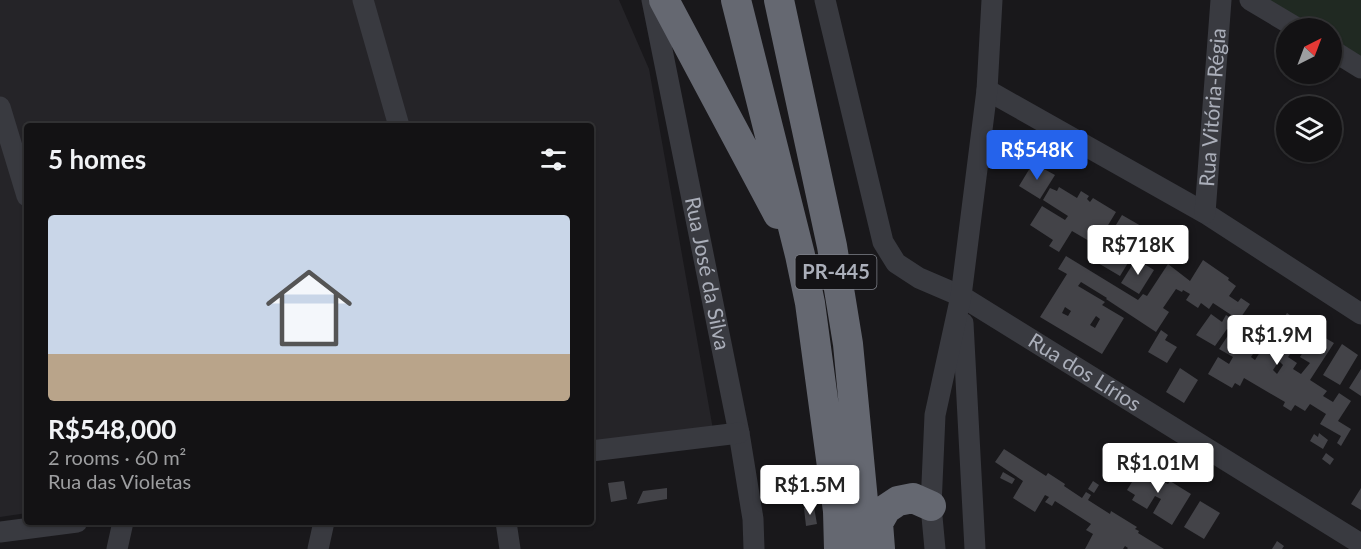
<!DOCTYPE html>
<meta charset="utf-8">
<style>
body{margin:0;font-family:Lato,sans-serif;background:#202022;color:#f1f3f6;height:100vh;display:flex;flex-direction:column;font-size:22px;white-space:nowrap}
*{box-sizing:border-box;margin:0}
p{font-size:20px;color:#9d9ea0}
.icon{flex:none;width:33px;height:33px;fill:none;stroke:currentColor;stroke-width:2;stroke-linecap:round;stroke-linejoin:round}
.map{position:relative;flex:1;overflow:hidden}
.side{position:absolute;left:24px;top:123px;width:570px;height:402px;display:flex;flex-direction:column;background:#131214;border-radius:6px;box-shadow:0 2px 4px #0004,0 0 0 2px #323234}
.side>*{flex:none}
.needle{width:39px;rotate:42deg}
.controls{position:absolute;left:1276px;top:18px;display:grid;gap:12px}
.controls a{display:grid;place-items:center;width:66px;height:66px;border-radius:50%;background:#131214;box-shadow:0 2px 4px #0004,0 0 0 2px #323234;font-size:30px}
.price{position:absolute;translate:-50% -51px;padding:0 14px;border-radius:6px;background:#fff;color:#222;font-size:20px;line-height:39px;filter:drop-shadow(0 2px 3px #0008)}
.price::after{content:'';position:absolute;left:50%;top:36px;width:18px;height:14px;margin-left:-9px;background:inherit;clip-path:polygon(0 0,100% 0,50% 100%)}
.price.on{background:#2563eb;color:#fff}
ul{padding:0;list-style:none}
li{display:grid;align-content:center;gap:12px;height:318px;padding:0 24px}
li span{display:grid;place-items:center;height:186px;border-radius:6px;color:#555}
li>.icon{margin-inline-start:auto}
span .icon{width:108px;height:108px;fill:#fffc;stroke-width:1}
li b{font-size:26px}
h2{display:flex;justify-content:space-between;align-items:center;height:72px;padding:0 24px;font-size:26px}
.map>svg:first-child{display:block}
.built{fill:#252428}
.green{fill:#202922}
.building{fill:#434348;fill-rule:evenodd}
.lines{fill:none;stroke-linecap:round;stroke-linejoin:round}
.minor{stroke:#393a40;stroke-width:21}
.highway{stroke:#656871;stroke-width:30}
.labels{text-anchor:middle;stroke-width:6;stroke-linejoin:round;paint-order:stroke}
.shield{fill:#141316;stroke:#7e8089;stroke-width:1.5}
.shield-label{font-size:20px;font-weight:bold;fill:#abafba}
.street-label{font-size:21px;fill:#abafba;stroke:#141316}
</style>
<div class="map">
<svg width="1361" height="549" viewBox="0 0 1361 549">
<rect width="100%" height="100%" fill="#19181b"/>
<path class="built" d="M 0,0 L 619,0 L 649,69 L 714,435 L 591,449 L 591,126 L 27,126 L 27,513 L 0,517 Z"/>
<path class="green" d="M 1266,0 L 1361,0 L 1361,57 L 1332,40 L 1332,28 L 1313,28 Z"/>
<path class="building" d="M 1033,163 L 1055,175 L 1040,199 L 1019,186 Z
M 1059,187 L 1077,198 L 1081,191 L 1089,196 L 1087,199 L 1090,202 L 1093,198 L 1116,212 L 1096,245 L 1072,231 L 1059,252 L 1049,246 L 1053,240 L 1030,225 L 1042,206 L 1065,220 L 1068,216 L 1043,200 L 1050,188 L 1057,191 Z
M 1122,215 L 1148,230 L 1120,276 L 1098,263 L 1112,241 L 1108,238 Z
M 1066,256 L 1138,300 L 1143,294 L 1147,296 L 1168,264 L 1190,281 L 1203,260 L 1229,278 L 1228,280 L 1236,286 L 1229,296 L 1238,302 L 1241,298 L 1250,304 L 1239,320 L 1213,303 L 1209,309 L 1201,303 L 1198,308 L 1186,300 L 1190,294 L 1183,290 L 1182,292 L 1176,289 L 1163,308 L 1169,312 L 1156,332 L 1106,299 L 1107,298 L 1081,282 L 1078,286 L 1105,302 L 1102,305 L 1124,318 L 1102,354 L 1040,317 L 1067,274 L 1058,269 ZM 1065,307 L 1071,311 L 1068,316 L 1062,313 ZM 1096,316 L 1100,319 L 1095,328 L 1090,325 Z
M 1136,259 L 1154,270 L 1139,294 L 1121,283 Z
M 1287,313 L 1309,328 L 1288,357 L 1297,363 L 1293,369 L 1301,374 L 1310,363 L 1300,357 L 1315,332 L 1334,343 L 1310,380 L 1327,391 L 1323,396 L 1333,402 L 1339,393 L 1351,401 L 1338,421 L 1351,429 L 1341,446 L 1337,443 L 1341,436 L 1320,424 L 1326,414 L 1310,404 L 1305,411 L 1295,405 L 1291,411 L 1283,406 L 1285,402 L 1244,378 L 1240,386 L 1235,383 L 1232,388 L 1208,374 L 1218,357 L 1229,364 L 1233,357 L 1219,349 L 1231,331 L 1227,329 L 1215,346 L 1196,335 L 1211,314 L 1222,322 L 1226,315 L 1251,332 L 1244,343 L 1255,351 L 1251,357 L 1255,360 L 1262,349 L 1258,347 L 1265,337 L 1270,340 L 1276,329 L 1272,327 L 1280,315 L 1285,316 ZM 1279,361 L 1283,365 L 1277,374 L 1273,370 Z
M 1264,320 L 1272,327 L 1265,337 L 1257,332 Z
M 1161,330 L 1168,335 L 1165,340 L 1177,347 L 1167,363 L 1148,352 Z
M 1342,344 L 1358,355 L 1340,385 L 1323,375 Z
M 1180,368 L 1198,380 L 1184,403 L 1166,392 Z
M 1361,369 L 1361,396 L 1349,388 Z
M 1319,433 L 1328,440 L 1323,449 L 1310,441 L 1314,434 L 1318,437 Z
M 1004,449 L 1046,476 L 1048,473 L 1065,484 L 1064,486 L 1082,498 L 1086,492 L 1091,495 L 1088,500 L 1110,514 L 1111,511 L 1137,527 L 1135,529 L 1139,531 L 1138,533 L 1164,549 L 1127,549 L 1128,548 L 1125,546 L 1123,549 L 1085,549 L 1093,534 L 1086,530 L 1091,524 L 1055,501 L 1052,506 L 1045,502 L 1049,497 L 1045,495 L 1035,512 L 1013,498 L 1023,481 L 995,462 Z
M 1326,453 L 1334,459 L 1330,465 L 1322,459 Z
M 1141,463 L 1165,479 L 1164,482 L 1168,484 L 1170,481 L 1191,494 L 1172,525 L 1153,513 L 1161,499 L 1155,496 L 1147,509 L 1132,500 L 1135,495 L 1127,490 L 1132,482 L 1130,481 Z
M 1003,472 L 1015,479 L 1012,484 L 1000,478 Z
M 624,481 L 627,499 L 611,502 L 608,483 Z
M 1093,481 L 1099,485 L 1094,493 L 1088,489 Z
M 667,488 L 667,499 L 637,504 L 643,491 Z
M 1361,488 L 1361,510 L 1351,504 Z
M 1200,501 L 1220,513 L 1204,539 L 1184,527 Z
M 814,507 L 817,524 L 806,526 L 804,508 Z
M 1277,541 L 1284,546 L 1282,549 L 1272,549 Z"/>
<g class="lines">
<g class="minor">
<path d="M 363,0 L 399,126"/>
<path id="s1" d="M 652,0 L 739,433 L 753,519 L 754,549"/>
<path id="s2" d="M 825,0 L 883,242 L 896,263 L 919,278 L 961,296 L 1361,544"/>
<path d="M 1250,0 L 1297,28"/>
<path d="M 1332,50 L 1361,68"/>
<path d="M 987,90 L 1205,213 L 1361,314"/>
<path d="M 0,107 L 27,196"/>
<path id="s3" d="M 1205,213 L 1221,0"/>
<path d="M 963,323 L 975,549"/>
<path d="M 591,451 L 739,433"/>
<path d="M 506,522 L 510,549"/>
<path d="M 0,532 L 77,522"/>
<path d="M 117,549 L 123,522"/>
<path d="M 318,549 L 324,522"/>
<path d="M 935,549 L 931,506 L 935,415 L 961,296 L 987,90 L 992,0"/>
</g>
<path class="highway" d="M 664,0 L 778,214
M 736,0 L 800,255 L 810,303 L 838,511 L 839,549
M 779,0 L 832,246 L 848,344 L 863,501 L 866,549
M 880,549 L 878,523 L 886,509 L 898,501 L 913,498 L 931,506"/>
</g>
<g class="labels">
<rect class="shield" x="795.5" y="255" width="81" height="34" rx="4.5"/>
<g class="shield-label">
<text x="836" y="279">PR-445</text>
</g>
<g class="street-label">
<text dy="7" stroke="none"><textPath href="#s3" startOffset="106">Rua Vitória-Régia</textPath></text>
<text dy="7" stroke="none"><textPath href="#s1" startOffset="279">Rua José da Silva</textPath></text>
<text dy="7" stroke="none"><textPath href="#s2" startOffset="492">Rua dos Lírios</textPath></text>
</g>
</g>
</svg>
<div class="controls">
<a><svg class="needle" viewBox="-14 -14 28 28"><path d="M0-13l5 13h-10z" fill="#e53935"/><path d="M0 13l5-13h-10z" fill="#9d9ea0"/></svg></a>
<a><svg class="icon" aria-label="layers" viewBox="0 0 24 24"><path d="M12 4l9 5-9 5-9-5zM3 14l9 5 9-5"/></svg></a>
</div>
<b class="price on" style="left:1037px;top:181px">R$548K</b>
<b class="price" style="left:1138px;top:276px">R$718K</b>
<b class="price" style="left:1277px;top:366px">R$1.9M</b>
<b class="price" style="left:1158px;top:494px">R$1.01M</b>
<b class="price" style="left:810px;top:516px">R$1.5M</b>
<section class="side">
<h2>5 homes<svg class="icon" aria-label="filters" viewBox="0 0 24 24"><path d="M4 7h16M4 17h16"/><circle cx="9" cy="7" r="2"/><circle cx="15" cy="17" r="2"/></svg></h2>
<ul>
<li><span style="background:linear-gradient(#c9d6e8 75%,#b9a48a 0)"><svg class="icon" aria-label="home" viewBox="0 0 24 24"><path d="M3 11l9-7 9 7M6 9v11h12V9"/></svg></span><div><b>R$548,000</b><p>2 rooms · 60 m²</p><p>Rua das Violetas</p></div></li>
</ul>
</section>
</div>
